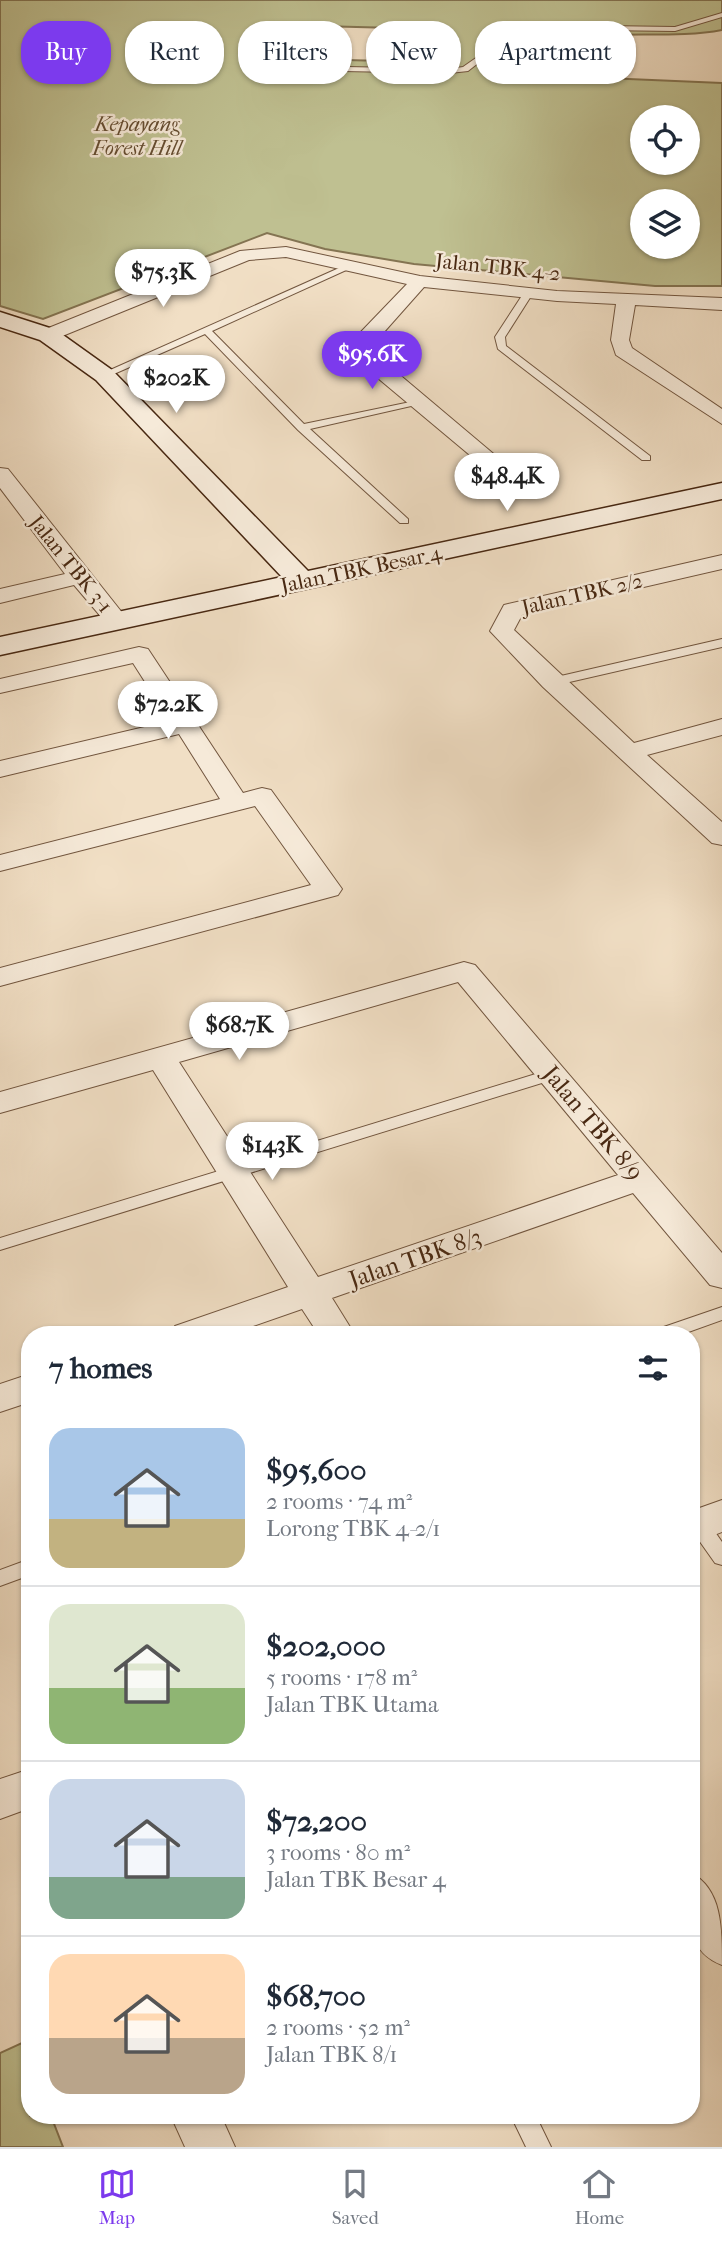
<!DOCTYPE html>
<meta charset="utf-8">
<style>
body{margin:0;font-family:"IM FELL French Canon",serif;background:#f6f6f7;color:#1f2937;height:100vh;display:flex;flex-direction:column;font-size:26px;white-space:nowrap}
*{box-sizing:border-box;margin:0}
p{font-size:23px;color:#747a83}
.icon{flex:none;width:38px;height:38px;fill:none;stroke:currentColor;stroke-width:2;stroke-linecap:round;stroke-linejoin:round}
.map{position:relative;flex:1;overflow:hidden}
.drawer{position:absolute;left:21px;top:1326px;width:679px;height:798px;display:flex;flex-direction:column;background:#fff;border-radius:28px;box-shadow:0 2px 5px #0004}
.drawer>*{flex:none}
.hud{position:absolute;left:21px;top:21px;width:681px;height:63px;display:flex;gap:14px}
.controls{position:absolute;left:630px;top:105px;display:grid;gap:14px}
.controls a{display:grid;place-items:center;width:70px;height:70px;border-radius:50%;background:#fff;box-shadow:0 2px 5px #0004;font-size:35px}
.price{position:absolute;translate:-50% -60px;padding:0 16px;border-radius:24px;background:#fff;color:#222;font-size:23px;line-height:46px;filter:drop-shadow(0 2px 4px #0008)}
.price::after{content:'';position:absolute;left:50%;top:42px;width:21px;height:16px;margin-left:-10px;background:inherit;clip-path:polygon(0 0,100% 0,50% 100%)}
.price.on{background:#7c3aed;color:#fff}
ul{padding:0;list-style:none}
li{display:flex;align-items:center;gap:21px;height:175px;padding:0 28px}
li+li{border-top:2px solid #e0e1e3}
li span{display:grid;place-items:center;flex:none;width:196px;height:140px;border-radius:21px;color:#555}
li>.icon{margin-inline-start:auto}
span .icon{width:84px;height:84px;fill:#fffc;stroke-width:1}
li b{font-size:30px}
h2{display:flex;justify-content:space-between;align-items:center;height:84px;padding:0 28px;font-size:30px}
.chip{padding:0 24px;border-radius:28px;background:#fff;box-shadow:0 2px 5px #0004;font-size:24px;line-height:63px}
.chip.on{background:#7c3aed;color:#fff}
.dock{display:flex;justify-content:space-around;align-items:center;height:98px;border-top:2px solid #e0e1e3;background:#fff;font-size:19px;color:#747a83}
.dock a{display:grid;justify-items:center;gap:4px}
.dock .on{color:#7c3aed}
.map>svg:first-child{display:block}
.green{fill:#bfc091;stroke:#847452;stroke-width:2;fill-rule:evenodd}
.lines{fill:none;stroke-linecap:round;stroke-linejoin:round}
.lane-casing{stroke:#72563f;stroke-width:2}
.street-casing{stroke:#72563f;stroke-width:2}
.secondary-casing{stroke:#482812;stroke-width:3}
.lane{fill:#f6ead9;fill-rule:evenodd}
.street{fill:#f6ead9;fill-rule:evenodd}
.secondary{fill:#f6ead9;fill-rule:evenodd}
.labels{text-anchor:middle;stroke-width:5;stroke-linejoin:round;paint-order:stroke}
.far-park-label{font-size:21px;font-style:italic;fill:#664e32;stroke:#f6ead9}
.far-street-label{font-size:21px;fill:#482812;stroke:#f6ead9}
.street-label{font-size:24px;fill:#482812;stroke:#f6ead9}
</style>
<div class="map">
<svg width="722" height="2147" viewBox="0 0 722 2147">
<rect width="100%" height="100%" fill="#f1dfc5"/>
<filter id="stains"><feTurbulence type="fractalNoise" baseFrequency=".00286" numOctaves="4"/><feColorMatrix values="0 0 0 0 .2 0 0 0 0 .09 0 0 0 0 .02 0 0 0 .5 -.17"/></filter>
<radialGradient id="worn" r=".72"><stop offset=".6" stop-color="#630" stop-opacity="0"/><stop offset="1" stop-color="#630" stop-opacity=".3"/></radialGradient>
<path class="green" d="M 0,0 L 722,0 L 722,30 C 656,43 559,19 503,63 L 502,79 L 605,78 L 722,83 L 722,286 L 655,286 L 414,264 L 325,249 L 267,233 L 43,319 L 0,306 ZM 279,25 L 395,28 L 385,61 L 265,58 ZM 642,117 L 688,117 L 688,163 L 642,163 ZM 642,201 L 688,201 L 688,247 L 642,247 Z
M 24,2042 L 30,2057 L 30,2116 L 51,2116 L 63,2147 L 0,2147 L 0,2053 Z"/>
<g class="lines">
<g class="lane-casing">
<path id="lane" d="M 722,13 L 722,17 L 675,31 L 603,30 L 529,39 L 500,46 L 468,71 L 450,73 L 289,70 L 285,68 L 290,52 L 294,50 L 298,52 L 293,66 L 450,69 L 463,67 L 496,44 L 529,35 L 603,26 L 675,27 Z
M 348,264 L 355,266 L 212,331 L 304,424 L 420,400 L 420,404 L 310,429 L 408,519 L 408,523 L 400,523 L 298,430 L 205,334 L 107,377 L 99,375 Z
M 528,290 L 533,293 L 505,337 L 506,346 L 650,456 L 650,460 L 642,460 L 498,349 L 495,337 L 525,291 Z
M 722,639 L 722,647 L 552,686 L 546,682 L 552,678 Z
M 552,1069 L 560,1074 L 558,1078 L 0,1250 L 0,1238 Z
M 722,1307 L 722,1320 L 680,1335 L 652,1335 L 655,1330 Z
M 699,1517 L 706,1519 L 722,1542 L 722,1565 L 715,1563 L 691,1529 L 692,1519 Z
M 30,1559 L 30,1575 L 0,1586 L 0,1570 Z
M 511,2116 L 536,2116 L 551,2147 L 526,2147 Z"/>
</g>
<g class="street-casing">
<path id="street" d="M 286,247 L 420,276 L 557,291 L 722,298 L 722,310 L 635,305 L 629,340 L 632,348 L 722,409 L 722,424 L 616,355 L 611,340 L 616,304 L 557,301 L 424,287 L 369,349 L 521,477 L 510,483 L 502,482 L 355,359 L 349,349 L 356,337 L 407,284 L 286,257 L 249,260 L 55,339 L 48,341 L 39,335 L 41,331 L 240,251 Z
M 0,468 L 8,469 L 124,615 L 128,620 L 124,625 L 108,625 L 74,585 L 0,603 L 0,589 L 65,574 L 0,488 Z
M 722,555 L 722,569 L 522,615 L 514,630 L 634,743 L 722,719 L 722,735 L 647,755 L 722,822 L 722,845 L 712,843 L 543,687 L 490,631 L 504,605 Z
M 139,647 L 148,649 L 243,793 L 262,788 L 271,790 L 342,889 L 338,895 L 0,986 L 0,968 L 311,885 L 255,806 L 0,871 L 0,855 L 220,799 L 179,734 L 0,777 L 0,761 L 170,721 L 133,663 L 0,693 L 0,679 Z
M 464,962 L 475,965 L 722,1253 L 722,1288 L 710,1285 L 633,1193 L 332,1298 L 355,1335 L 319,1335 L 302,1309 L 227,1335 L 170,1335 L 175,1326 L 288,1287 L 153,1070 L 0,1113 L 0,1092 ZM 458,982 L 618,1175 L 318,1277 L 179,1062 Z
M 30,1374 L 30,1402 L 0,1412 L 0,1384 Z
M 722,1500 L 722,1532 L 691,1544 L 691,1511 Z
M 30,1769 L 30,1808 L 0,1819 L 0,1779 Z
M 691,1873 C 722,1889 722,1928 722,1965 C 681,1949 691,1910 691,1873 Z
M 171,2116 L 221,2116 L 235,2147 L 185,2147 Z"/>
</g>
<g class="secondary-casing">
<path id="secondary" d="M 0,312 L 56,330 L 112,370 L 308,571 L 722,483 L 722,499 L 0,655 L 0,637 L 282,577 L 96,380 L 40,340 L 0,327 Z"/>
</g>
<use href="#lane" class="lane"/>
<use href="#street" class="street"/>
<use href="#secondary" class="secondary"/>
</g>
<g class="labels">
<g class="far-park-label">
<text x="137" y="131">Kepayang<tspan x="137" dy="24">Forest Hill</tspan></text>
</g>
<g class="far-street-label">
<text transform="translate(498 267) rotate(6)" y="7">Jalan TBK 4-2</text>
<text transform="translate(71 564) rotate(51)" y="7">Jalan TBK 3-1</text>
<text transform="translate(361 569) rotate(-12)" y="7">Jalan TBK Besar 4</text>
<text transform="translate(582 594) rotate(-13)" y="7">Jalan TBK 2/2</text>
</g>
<g class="street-label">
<text transform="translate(593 1123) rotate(50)" y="8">Jalan TBK 8/9</text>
<text transform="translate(415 1258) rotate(-19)" y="8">Jalan TBK 8/3</text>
</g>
</g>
<rect width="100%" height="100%" filter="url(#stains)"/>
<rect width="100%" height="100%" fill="url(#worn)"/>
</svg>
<div class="controls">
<a><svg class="icon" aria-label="locate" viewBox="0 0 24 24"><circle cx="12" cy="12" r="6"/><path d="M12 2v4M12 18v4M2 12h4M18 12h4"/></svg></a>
<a><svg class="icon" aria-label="layers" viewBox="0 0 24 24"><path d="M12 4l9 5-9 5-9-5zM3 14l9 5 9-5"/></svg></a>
</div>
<b class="price" style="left:163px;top:309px">$75.3K</b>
<b class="price on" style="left:372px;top:391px">$95.6K</b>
<b class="price" style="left:176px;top:415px">$202K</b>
<b class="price" style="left:507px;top:513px">$48.4K</b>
<b class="price" style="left:168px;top:741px">$72.2K</b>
<b class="price" style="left:239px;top:1062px">$68.7K</b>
<b class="price" style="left:272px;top:1182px">$143K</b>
<div class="hud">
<a class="chip on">Buy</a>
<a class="chip">Rent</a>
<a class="chip">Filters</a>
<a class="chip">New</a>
<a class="chip">Apartment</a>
</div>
<section class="drawer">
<h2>7 homes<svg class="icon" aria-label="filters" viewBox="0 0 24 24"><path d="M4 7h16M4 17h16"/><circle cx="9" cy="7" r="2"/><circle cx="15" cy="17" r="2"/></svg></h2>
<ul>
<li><span style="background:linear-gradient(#a9c7e8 65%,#c2b280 0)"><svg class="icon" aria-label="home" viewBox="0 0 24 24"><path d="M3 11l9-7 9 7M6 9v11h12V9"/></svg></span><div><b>$95,600</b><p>2 rooms · 74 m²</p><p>Lorong TBK 4-2/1</p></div></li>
<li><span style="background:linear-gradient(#dfe7d0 60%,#8fb573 0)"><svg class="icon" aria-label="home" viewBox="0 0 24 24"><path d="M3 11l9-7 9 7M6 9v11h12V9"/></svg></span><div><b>$202,000</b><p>5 rooms · 178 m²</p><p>Jalan TBK Utama</p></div></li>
<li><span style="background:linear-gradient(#c9d6e8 70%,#7fa58c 0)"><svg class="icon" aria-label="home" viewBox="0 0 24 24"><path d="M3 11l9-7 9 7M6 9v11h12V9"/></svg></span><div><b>$72,200</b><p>3 rooms · 80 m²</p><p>Jalan TBK Besar 4</p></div></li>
<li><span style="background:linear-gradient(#ffd9b3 60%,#b9a48a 0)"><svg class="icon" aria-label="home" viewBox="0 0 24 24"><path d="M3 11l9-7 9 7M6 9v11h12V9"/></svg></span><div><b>$68,700</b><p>2 rooms · 52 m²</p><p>Jalan TBK 8/1</p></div></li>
</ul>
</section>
</div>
<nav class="dock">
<a class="on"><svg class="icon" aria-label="map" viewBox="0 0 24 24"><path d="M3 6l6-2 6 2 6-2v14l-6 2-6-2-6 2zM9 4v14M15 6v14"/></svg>Map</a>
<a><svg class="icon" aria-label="saved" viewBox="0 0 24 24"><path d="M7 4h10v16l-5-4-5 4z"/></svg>Saved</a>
<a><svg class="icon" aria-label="home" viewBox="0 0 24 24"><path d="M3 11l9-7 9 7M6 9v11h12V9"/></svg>Home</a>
</nav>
